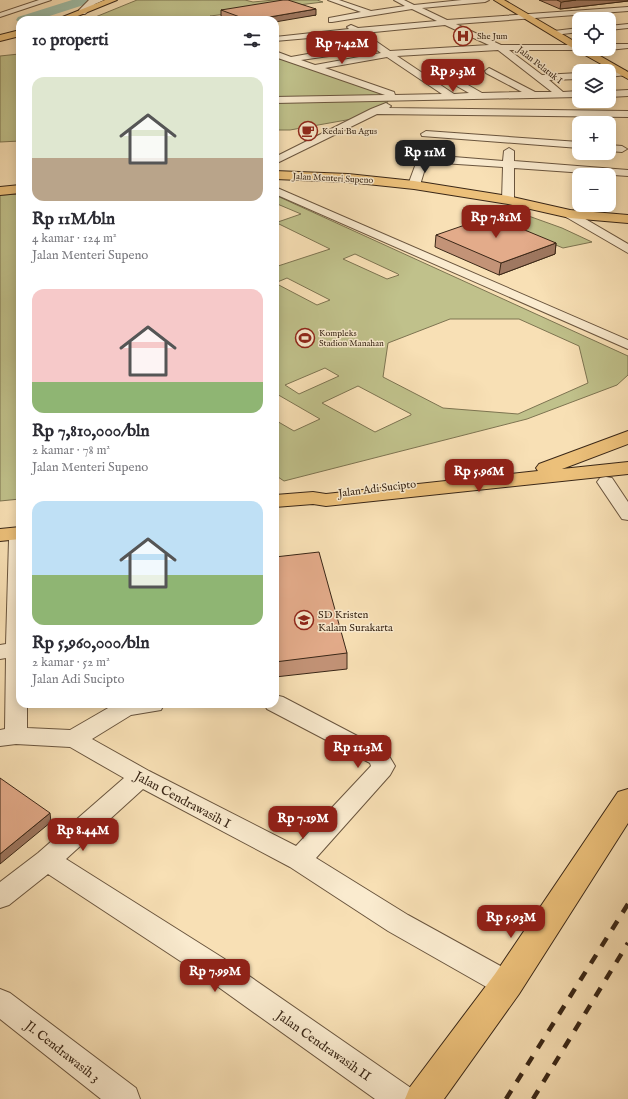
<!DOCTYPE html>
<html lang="id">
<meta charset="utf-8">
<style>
body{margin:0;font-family:"IM FELL English",serif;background:#f2f2f3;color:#2b2b33;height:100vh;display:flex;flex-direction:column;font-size:15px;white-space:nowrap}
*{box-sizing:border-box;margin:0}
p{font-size:13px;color:#7c7c81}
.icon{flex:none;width:22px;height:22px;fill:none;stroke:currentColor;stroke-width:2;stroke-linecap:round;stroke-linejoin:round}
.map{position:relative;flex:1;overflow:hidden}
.panel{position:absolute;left:16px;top:16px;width:263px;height:692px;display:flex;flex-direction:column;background:#fff;border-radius:12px;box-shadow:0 2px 10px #0003}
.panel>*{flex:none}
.tools{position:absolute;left:572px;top:12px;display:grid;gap:8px}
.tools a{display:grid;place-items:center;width:44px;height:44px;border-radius:8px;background:#fff;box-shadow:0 2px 10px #0003;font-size:20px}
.price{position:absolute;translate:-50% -34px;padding:0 9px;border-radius:8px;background:#8f2418;color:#fff;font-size:13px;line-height:26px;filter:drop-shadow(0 1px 2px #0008)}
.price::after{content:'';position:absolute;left:50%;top:24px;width:12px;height:9px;margin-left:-6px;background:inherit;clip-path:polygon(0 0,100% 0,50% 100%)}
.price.current{background:#222;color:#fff}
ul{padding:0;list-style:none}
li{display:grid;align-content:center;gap:8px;height:212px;padding:0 16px}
li span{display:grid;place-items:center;height:124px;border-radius:12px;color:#555}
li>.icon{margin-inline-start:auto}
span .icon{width:72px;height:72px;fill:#fffc;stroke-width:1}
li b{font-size:17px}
h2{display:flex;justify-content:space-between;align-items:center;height:48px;padding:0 16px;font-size:17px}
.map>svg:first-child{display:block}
.green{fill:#c0c18b;stroke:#7d7451;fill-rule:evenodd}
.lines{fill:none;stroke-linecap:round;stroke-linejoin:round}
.river{fill:#9fbea8;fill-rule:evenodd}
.minor-casing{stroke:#6a553e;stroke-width:2}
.major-casing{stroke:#3a2717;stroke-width:2}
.minor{fill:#faebcf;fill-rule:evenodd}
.major{fill:#ecc07a;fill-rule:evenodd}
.rail{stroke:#3a2717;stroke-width:4.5;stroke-dasharray:10 10;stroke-linecap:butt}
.wall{fill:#c39377;stroke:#3a2717}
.shaded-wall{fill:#9f7861;stroke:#3a2717}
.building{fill:#e3ab8a;stroke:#3a2717}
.labels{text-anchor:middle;stroke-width:3;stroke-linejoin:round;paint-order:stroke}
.far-poi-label{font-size:9px;fill:#3a2717;stroke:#faebcf;text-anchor:start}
.far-street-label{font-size:9px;fill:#3a2717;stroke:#faebcf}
.street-label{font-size:11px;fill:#3a2717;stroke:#faebcf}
.poi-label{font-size:11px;fill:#3a2717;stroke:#faebcf;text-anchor:start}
.near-street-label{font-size:13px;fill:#3a2717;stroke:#faebcf}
</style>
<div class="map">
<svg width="628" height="1099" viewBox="0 0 628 1099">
<rect width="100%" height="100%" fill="#f8e0b5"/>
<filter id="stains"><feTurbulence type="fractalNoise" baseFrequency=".005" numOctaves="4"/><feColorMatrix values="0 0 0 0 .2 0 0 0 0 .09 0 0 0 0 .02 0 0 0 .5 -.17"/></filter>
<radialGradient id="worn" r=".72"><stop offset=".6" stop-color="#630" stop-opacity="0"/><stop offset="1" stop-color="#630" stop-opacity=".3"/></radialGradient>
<path class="green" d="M 137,0 L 245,0 L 253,2 L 274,0 L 317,0 L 323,2 L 210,16 L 220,20 L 88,20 Z
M 20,41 L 20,141 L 0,142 L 0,56 L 19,54 L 17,43 Z
M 275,57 L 385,94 L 388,102 L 352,119 L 290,130 L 275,130 Z
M 20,194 L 20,499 L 0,501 L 0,195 Z
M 275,195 L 628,356 L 628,375 L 617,385 L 527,419 L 284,481 L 275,475 L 275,420 L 294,431 L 320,419 L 275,393 L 275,283 L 317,305 L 330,300 L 287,278 L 275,283 L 275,267 L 330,249 L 279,224 L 275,226 L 275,223 L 301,214 L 275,203 ZM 355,254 L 398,274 L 399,275 L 387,279 L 343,259 ZM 450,319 L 519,319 L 579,346 L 588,383 L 518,414 L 443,408 L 383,377 L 388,343 ZM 325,368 L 339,376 L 299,394 L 285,385 ZM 358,386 L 411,414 L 411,415 L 375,432 L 322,403 Z
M 523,214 L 562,228 L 592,242 L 563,248 L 508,225 Z"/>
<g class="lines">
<path class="river" d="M 72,0 L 92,0 L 90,3 L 37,20 L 20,20 L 20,23 L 16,20 L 18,17 Z"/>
<g class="minor-casing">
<path id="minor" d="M 39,0 L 51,0 L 0,17 L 0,13 Z
M 89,0 L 104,0 L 95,4 L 85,14 L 79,14 L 79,10 Z
M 328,0 L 339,0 L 371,11 L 405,6 L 394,0 L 404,0 L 414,5 L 462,0 L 489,0 L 485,2 L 422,8 L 447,20 L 628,7 L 628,11 L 456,24 L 501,45 L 579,45 L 579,49 L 582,50 L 509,50 L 542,75 L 579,73 L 579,79 L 549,80 L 563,92 L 579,91 L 579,97 L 275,103 L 275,97 L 385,95 L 275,57 L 275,51 L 291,57 L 336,49 L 340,52 L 336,55 L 301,60 L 315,65 L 381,53 L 355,34 L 275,41 L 275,37 L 349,29 L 347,27 L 351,25 L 358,28 L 437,21 L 412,9 L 332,22 L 329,22 L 329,18 L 361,12 ZM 445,25 L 489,45 L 390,51 L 364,33 ZM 498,50 L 552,92 L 535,92 L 489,68 L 485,71 L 486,73 L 522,92 L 482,93 L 440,69 L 434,69 L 434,73 L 469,93 L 454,94 L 397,56 ZM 387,57 L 442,94 L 395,95 L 394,92 L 325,68 Z
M 628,24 L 628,28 L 609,30 L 609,26 Z
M 579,28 L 579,32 L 554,35 L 550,33 L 554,31 Z
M 609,44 L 628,44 L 628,48 L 609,50 L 607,49 L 609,49 Z
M 623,70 L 626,71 L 626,75 L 609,77 L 609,71 Z
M 628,90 L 628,96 L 609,97 L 609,91 Z
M 386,103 L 391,106 L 389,108 L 628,111 L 628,117 L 377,114 L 275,164 L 275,157 L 371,109 Z
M 426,131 L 579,142 L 579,148 L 422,136 L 421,134 Z
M 424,143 L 429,146 L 429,155 L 503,161 L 504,151 L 509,148 L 514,151 L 514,161 L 628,170 L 628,176 L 514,168 L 514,200 L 508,203 L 502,200 L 503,167 L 427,162 L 420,185 L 414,188 L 410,187 L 408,185 L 418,158 L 419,146 Z
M 609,145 L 622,146 L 627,149 L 622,152 L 609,151 Z
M 275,187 L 628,340 L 628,349 L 275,194 Z
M 570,210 L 628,244 L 628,253 L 566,217 L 564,214 L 566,211 Z
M 606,477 L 612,478 L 628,502 L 628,520 L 622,519 L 597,482 L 600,478 Z
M 18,534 L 20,535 L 20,704 L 27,704 L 27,728 L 70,730 L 115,704 L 164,704 L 161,710 L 131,715 L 92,739 L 149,771 L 296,846 L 371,766 L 370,763 L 267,709 L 264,704 L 275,704 L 275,695 L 283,697 L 386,751 L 395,766 L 390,775 L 316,858 L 408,915 L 517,975 L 521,984 L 517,993 L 507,997 L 497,993 L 388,931 L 290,867 L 143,789 L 66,859 L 223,958 L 411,1088 L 415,1099 L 375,1099 L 203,976 L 48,874 L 9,905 L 0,908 L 0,882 L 38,853 L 124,778 L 70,747 L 16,744 L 0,746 L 0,730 L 5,729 L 6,658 L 0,659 L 0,645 L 6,644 L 9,540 L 11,536 Z
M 0,989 L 10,993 L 136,1088 L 140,1099 L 101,1099 L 0,1019 Z"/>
</g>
<g class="major-casing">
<path id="major" d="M 105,0 L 117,0 L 68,20 L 55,20 Z
M 494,0 L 504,0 L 579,44 L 579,49 L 588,49 L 628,72 L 628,79 L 576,50 Z
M 20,30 L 20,36 L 0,41 L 0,35 Z
M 275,171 L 348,174 L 414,181 L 508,196 L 570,210 L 628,215 L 628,223 L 570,218 L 508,204 L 414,189 L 348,182 L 275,179 Z
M 20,185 L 20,193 L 0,195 L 0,187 Z
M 628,431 L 628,444 L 562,469 L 628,462 L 628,474 L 326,506 L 313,504 L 275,507 L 275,495 L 313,492 L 326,494 L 538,471 L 536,468 L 539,464 Z
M 20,527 L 20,539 L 0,541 L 0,529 Z
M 628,789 L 628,823 L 519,994 L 444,1099 L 405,1099 L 410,1087 L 495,974 L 618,792 Z"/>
</g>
<use href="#minor" class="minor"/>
<use href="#major" class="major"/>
<path class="rail" d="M 506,1099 L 628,904
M 533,1099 L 628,943"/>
</g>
<path class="wall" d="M 539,0 L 628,0 L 628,1 L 560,9 Z
M 221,10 L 316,15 L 275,20 L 231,20 L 221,16 Z
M 436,235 L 556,243 L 555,254 L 499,275 L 435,247 Z
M 275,557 L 347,653 L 347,669 L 275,677 Z
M 27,704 L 53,704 L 28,707 Z"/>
<path class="shaded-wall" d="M 576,0 L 628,0 L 628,1 L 560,9 L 561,2 Z
M 316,9 L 316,15 L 275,22 L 275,20 L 252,20 Z
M 556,243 L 555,254 L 499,275 L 501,263 Z
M 50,813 L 51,822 L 0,864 L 0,854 Z"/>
<path class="building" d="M 283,0 L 288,0 L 316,9 L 252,20 L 248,20 L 221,10 Z
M 557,0 L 576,0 L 561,2 Z
M 491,216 L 556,243 L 501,263 L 436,235 Z
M 319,552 L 347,653 L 275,662 L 275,557 Z
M 0,778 L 50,813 L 0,854 Z"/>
<defs>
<g id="hospital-ring" transform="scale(1)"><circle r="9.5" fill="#faebcf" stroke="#8f2418" stroke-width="1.5"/><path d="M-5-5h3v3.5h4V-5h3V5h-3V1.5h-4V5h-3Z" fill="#8f2418"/></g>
<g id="cafe-ring" transform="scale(1)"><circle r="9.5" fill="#faebcf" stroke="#8f2418" stroke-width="1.5"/><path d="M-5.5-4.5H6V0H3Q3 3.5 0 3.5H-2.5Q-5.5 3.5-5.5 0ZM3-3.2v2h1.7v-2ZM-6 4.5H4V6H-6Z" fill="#8f2418"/></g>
<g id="stadium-ring" transform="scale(1)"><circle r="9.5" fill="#faebcf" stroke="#8f2418" stroke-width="1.5"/><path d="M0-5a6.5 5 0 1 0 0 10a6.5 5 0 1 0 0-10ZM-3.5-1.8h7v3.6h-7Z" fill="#8f2418"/></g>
<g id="school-ring" transform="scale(1)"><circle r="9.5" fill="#faebcf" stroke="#8f2418" stroke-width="1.5"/><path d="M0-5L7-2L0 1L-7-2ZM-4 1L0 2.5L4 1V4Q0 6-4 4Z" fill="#8f2418"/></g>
</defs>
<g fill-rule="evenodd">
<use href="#hospital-ring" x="463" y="36"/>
<use href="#cafe-ring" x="308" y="131"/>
<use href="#stadium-ring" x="305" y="338"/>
<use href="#school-ring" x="304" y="620"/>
</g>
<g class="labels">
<g class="far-poi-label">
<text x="477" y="39">She Jum</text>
<text x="322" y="134">Kedai Bu Agus</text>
<text x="319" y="336">Kompleks<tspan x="319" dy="10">Stadion Manahan</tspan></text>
</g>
<g class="far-street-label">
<text transform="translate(540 65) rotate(38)" y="3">Jalan Pelatuk I</text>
<text transform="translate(333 178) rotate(3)" y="3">Jalan Menteri Supeno</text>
</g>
<g class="street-label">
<text transform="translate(377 488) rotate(-7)" y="4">Jalan Adi Sucipto</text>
</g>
<g class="poi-label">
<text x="318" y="618">SD Kristen<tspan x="318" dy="13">Kalam Surakarta</tspan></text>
</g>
<g class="near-street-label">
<text transform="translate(183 799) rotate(28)" y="5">Jalan Cendrawasih I</text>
<text transform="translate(324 1045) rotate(35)" y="5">Jalan Cendrawasih II</text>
<text transform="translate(63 1051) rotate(38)" y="5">Jl. Cendrawasih 3</text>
</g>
</g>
<rect width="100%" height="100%" filter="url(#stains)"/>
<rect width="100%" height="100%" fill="url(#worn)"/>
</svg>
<div class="tools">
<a><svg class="icon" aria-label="locate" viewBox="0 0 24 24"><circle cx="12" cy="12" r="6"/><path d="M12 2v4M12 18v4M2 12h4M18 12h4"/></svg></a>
<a><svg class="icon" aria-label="layers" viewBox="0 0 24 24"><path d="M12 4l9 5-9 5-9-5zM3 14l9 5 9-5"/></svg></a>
<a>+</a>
<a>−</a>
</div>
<b class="price" style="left:342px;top:65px">Rp 7.42M</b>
<b class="price" style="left:453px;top:93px">Rp 9.3M</b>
<b class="price current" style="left:425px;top:174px">Rp 11M</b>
<b class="price" style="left:496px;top:239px">Rp 7.81M</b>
<b class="price" style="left:479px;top:493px">Rp 5.96M</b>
<b class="price" style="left:358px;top:769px">Rp 11.3M</b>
<b class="price" style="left:303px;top:840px">Rp 7.19M</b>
<b class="price" style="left:83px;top:852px">Rp 8.44M</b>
<b class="price" style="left:511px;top:939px">Rp 5.93M</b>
<b class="price" style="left:215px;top:993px">Rp 7.99M</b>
<section class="panel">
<h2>10 properti<svg class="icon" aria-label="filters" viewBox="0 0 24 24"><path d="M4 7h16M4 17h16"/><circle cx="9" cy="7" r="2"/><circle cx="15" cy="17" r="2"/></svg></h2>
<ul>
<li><span style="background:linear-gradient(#dfe7d0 65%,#b9a48a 0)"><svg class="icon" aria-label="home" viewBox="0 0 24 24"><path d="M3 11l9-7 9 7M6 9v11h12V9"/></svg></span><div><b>Rp 11M/bln</b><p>4 kamar · 124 m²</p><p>Jalan Menteri Supeno</p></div></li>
<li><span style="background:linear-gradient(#f6c9c9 75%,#8fb573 0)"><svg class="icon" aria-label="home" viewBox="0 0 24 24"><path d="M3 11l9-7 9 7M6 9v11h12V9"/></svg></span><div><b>Rp 7,810,000/bln</b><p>2 kamar · 78 m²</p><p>Jalan Menteri Supeno</p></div></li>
<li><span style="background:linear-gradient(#bfe0f5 60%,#8fb573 0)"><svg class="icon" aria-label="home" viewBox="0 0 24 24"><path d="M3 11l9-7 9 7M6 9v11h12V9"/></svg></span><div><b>Rp 5,960,000/bln</b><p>2 kamar · 52 m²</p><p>Jalan Adi Sucipto</p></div></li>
</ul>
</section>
</div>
